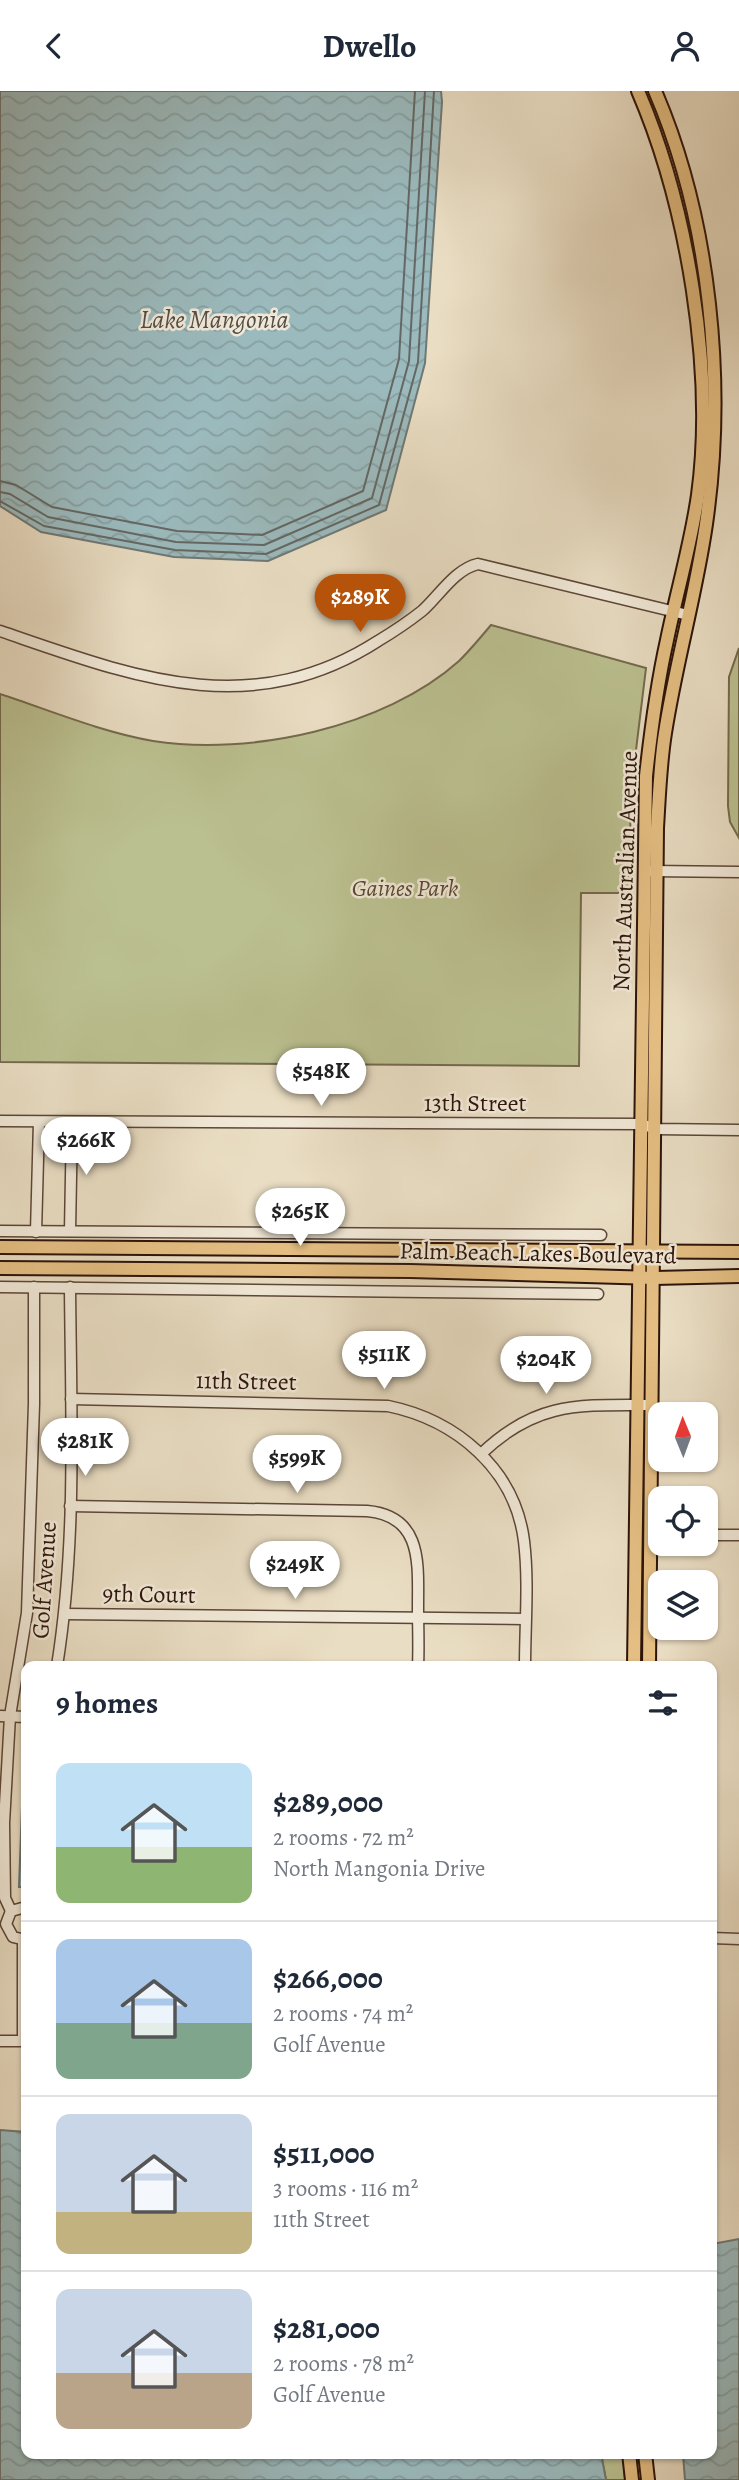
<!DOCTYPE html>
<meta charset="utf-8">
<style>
:root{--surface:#fff;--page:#f2f2f3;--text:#1f2937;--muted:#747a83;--line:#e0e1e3;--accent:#b45309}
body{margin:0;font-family:Alegreya,serif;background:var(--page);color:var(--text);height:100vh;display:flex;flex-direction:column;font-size:26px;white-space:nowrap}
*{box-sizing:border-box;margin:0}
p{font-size:23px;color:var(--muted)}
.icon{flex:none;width:38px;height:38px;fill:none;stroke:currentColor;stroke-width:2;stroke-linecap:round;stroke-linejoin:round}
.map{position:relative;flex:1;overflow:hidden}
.sheet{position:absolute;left:21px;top:1570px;width:696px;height:798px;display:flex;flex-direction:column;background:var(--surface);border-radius:14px;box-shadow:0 2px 5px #0004}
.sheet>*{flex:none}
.needle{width:46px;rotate:359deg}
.fabs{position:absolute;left:648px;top:1311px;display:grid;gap:14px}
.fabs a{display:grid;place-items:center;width:70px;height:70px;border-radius:14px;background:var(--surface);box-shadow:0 2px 5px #0004;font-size:35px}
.price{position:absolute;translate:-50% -60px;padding:0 16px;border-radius:24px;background:#fff;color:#222;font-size:23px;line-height:46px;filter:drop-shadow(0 2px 4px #0008)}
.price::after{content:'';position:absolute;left:50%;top:42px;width:21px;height:16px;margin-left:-10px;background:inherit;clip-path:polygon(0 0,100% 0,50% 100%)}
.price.selected{background:var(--accent);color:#fff}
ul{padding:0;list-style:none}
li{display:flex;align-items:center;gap:21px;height:175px;padding:0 35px}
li+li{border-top:2px solid var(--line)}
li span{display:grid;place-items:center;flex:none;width:196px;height:140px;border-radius:14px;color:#555}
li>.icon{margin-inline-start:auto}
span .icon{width:84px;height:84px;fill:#fffc;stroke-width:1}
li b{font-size:30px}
h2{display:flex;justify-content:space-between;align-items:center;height:84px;padding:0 35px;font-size:30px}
header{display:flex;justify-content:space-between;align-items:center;height:91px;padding:0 35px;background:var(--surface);font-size:32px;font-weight:700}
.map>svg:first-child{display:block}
</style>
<header><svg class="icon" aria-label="back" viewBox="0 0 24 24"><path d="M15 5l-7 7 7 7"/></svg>Dwello<svg class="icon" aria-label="person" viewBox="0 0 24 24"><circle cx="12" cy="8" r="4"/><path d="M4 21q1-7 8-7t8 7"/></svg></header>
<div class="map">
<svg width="739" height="2389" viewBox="0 0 739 2389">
<defs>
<pattern id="water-waves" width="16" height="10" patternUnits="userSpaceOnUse" patternTransform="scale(1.75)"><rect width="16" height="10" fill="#9bbabd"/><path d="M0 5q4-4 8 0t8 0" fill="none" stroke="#869fa1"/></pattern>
</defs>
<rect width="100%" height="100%" fill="#e9ddc3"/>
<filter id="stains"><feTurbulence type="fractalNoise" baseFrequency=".00286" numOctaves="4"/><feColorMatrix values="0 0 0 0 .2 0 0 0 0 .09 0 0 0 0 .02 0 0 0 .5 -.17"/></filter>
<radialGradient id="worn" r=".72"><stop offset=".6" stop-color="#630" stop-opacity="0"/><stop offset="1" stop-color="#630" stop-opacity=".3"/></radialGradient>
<g fill="#bbc090" stroke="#746a4d" stroke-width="2">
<path d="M491,534L646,577L631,700L629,802H581L579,975L0,971V603C49,619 101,641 153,650C250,665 384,637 459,570C470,559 481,546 491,534Z"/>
<path d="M739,557V747L730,731L728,715L729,586Z"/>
<path d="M601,2363H623L625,2389H606Z"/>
</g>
<g fill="url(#water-waves)" stroke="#6f7875" stroke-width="2">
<path d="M0,0H441L442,11L425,272L386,419L268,470L174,466L41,441L0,415Z"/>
<path d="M25,1635L26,1796H19Z"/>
<path d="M0,2039L26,2041V2362H601L606,2389H0Z"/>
<path d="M739,2148V2389H685L683,2363L712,2362V2153Z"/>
</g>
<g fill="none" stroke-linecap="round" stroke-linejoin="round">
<g stroke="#646764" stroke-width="2">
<path d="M0,390L16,394L52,416L177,440L262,444L363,400L399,268L415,0"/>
<path d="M0,401L10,403L48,426L176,451L264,454L372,407L409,270L425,0"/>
<path d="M0,410L44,435L175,459L266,463L379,414L418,271L434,0"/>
</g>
<g stroke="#5c4638" stroke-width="13">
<g id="minor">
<path d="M0,540C129,584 249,633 378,550C393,541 408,531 422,520C439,505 455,478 478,473L688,524"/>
<path d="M651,780L739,781"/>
<path d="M0,1030L641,1033L656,1038L739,1039"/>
<path d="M0,1140L601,1144"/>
<path d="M70,1140L72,1031"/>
<path d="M36,1141L39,1031"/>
<path d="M0,1196L598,1203"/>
<path d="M71,1308L388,1315C456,1329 515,1378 524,1450C529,1491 525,1534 525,1575"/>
<path d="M481,1363C536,1310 579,1314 651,1314"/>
<path d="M70,1415L367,1420C423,1425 418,1473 418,1516C418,1535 419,1555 418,1575"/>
<path d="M705,1444H739"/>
<path d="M65,1523L525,1528"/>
<path d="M57,1575C77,1450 71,1322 70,1196"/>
<path d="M0,1625L26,1626"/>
<path d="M11,1820L5,1807L4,1732L10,1625L27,1522L34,1313V1196"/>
<path d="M712,1847L739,1848"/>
<path d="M23,1849V1949"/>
<path d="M26,1849L13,1846L6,1833L11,1820L26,1816"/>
<path d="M0,1950H26"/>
</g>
</g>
<g stroke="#2d140a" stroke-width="16">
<g id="major">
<path d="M0,1156L739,1161"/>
<path d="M0,1177L410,1180L655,1187L739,1185"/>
<path d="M634,1575L646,685C651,639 657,594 667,549C677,500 691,453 698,404C715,280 687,114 638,0"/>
<path d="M649,1575L657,737C659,705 660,673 665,642C676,571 696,503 706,433C726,294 711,130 655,0"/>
<path d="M629,2362L632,2389"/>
<path d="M645,2362L648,2389"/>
</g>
</g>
<use href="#minor" stroke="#f1e9d8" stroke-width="10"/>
<use href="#major" stroke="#e4be82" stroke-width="12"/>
</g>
<g text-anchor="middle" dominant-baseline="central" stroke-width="5" stroke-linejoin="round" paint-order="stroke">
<g font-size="24" fill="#2d140a" stroke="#f1e9d8">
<text transform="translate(625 780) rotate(-88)">North Australian Avenue</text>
<text x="475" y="1012">13th Street</text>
<text transform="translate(538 1162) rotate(1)">Palm Beach Lakes Boulevard</text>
<text transform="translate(246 1290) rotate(1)">11th Street</text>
<text transform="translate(44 1489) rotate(-86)">Golf Avenue</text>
<text transform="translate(149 1503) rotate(1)">9th Court</text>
</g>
<g font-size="24" font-style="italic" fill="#584832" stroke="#f1e9d8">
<text x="405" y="797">Gaines Park</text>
</g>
<g font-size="26" font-style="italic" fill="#544e49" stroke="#f1e9d8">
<text x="214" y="228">Lake Mangonia</text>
</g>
</g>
<rect width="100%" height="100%" filter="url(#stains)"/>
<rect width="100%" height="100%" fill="url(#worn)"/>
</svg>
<div class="fabs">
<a><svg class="needle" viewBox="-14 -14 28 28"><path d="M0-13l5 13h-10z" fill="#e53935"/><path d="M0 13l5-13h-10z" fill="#747a83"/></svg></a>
<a><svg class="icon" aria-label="locate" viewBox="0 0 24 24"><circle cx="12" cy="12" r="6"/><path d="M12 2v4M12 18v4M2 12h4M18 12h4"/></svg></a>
<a><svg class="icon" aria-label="layers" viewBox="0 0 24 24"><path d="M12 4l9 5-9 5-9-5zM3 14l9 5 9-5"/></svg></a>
</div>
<b class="price selected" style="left:360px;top:543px">$289K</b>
<b class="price" style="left:321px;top:1017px">$548K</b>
<b class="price" style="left:86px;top:1086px">$266K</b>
<b class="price" style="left:300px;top:1157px">$265K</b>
<b class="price" style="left:384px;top:1300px">$511K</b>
<b class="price" style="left:546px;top:1305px">$204K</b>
<b class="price" style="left:85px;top:1387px">$281K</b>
<b class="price" style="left:297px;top:1404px">$599K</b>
<b class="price" style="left:295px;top:1510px">$249K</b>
<section class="sheet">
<h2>9 homes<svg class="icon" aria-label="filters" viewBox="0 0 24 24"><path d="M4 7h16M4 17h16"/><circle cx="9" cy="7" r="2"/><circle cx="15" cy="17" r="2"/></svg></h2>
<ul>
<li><span style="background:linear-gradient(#bfe0f5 60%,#8fb573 0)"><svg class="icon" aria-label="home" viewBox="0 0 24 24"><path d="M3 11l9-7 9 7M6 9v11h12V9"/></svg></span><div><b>$289,000</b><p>2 rooms · 72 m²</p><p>North Mangonia Drive</p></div></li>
<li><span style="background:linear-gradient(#a9c7e8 60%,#7fa58c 0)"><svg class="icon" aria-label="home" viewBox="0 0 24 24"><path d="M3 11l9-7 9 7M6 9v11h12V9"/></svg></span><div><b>$266,000</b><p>2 rooms · 74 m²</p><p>Golf Avenue</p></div></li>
<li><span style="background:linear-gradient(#c9d6e8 70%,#c2b280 0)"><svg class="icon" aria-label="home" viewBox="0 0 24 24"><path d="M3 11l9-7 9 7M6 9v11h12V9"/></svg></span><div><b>$511,000</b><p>3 rooms · 116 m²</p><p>11th Street</p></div></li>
<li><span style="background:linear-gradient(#c9d6e8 60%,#b9a48a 0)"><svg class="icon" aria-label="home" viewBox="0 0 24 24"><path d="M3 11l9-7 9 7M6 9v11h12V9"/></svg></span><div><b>$281,000</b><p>2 rooms · 78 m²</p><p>Golf Avenue</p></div></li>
</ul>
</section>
</div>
